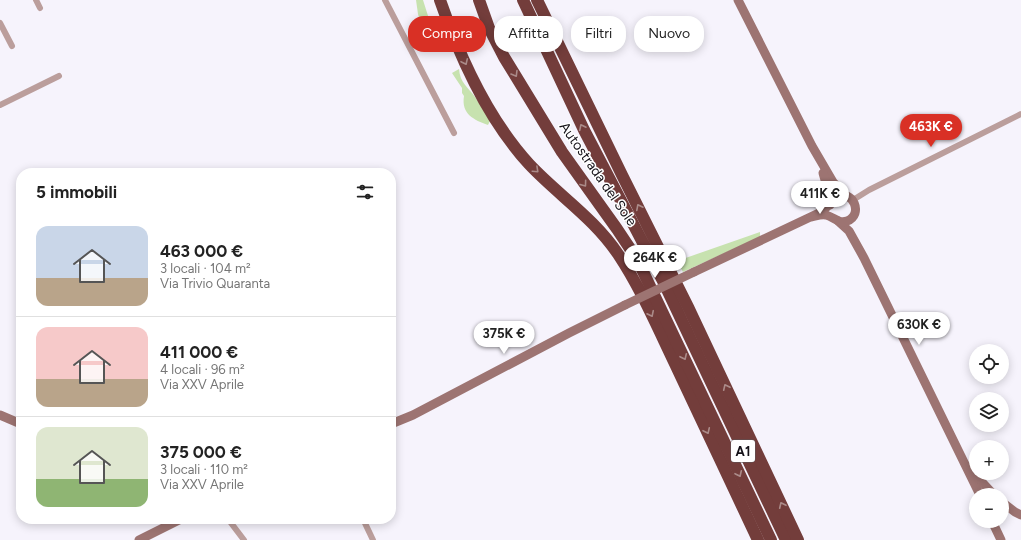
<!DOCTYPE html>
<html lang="it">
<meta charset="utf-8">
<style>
:root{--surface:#fff;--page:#f2f2f2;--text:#222;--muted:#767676;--line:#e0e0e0;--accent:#d93025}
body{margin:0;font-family:Figtree,sans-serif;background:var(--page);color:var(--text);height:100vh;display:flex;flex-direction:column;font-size:15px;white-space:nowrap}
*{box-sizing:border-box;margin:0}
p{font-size:13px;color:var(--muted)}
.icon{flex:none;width:22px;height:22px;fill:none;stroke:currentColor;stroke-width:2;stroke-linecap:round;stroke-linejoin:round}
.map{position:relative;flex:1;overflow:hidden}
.side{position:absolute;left:16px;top:168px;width:380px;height:356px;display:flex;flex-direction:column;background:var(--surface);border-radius:16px;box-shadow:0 2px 10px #0003}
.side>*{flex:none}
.guide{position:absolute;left:408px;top:16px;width:380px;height:36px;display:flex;gap:8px}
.controls{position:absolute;left:969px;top:344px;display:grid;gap:8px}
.controls a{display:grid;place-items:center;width:40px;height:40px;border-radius:50%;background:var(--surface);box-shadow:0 2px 10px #0003;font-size:20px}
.price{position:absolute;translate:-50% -34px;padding:0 9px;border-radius:14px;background:#fff;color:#222;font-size:13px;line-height:26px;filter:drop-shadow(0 1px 2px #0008)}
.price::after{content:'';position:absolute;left:50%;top:24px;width:12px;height:9px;margin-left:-6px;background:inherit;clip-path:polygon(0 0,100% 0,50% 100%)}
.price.active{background:var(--accent);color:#fff}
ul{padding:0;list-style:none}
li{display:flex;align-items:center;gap:12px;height:100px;padding:0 20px}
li+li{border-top:1px solid var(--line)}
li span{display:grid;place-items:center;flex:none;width:112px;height:80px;border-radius:12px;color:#555}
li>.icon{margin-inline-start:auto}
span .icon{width:48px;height:48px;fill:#fffc;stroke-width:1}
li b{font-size:17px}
h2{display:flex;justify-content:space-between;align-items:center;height:48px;padding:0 20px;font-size:17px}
.chip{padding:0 14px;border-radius:16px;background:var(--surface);box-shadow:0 2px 10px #0003;font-size:14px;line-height:36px}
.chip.active{background:var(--accent);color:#fff}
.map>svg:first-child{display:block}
</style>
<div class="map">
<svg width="1021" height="540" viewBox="0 0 1021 540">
<rect width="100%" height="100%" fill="#f6f3fc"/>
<g fill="#c7e2af">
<path d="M416,0H423L429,19H436L440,28L424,37L418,14Z"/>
<path d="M459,69C460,83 468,87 475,97C480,104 485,113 490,121L488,125C474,120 461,114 464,96L462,93V88L452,73Z"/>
<path d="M760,232V237L683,272L677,261Z"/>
</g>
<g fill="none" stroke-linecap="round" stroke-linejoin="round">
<g stroke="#bb9e9c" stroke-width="6">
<path d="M36,0L40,8"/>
<path d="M385,0L454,133"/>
<path d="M0,23L12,46"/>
<path d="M0,105L59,76"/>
<path d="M853,200L869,190L1021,114"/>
<path d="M228,519L244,540"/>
<path d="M363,519L373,540"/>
</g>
<g stroke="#9d7472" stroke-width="9">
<path d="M738,0L812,146L833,182L845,195"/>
<path d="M823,173L829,194L830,205"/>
<path d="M838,221L849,231L864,258L980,495"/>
<path d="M694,272L821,212C828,208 830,200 836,197C853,188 864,215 847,221C838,224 834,217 826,215C821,214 816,216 811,217"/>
<path d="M0,415L21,424"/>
<path d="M391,424L413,415L569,333L625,305"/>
<path d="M971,467L981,481L994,495"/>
<path d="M1002,502L1015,512L1021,515"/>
<path d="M992,521L1001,540"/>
<path d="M139,540L181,519"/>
</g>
<g stroke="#733d3b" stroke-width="12">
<path d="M440,0C460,58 487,118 529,164C558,195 594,218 618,254C642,290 659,331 678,370C705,427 731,483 758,540"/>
<path d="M479,0L489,28L504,57L562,152L617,229L637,259L771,540"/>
<path d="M523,0L584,130L663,281L786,540"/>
<path d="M537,0L622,175L689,309L798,540"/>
</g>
<path stroke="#9d7472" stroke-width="9" d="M625,305L694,272"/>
</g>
<defs><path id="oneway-chevron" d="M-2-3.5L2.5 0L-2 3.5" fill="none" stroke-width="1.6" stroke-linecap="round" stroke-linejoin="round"/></defs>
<g stroke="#ab8b89">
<use href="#oneway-chevron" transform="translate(465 62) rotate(65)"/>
<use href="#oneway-chevron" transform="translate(515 74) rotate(59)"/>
<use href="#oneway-chevron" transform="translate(582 127) rotate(-116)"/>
<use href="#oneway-chevron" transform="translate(536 170) rotate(43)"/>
<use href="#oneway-chevron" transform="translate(584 184) rotate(54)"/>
<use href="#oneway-chevron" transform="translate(639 207) rotate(-117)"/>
<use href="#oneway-chevron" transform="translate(651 314) rotate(64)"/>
<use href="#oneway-chevron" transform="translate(684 357) rotate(65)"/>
<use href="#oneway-chevron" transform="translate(726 387) rotate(-115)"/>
<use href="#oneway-chevron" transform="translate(707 431) rotate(65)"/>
<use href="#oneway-chevron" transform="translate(739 474) rotate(65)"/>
<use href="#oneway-chevron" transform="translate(782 505) rotate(-115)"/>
</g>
<g text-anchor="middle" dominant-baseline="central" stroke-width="3" stroke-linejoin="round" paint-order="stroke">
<rect fill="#fff" stroke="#5a585d" stroke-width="1" x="731" y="440" width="24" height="22" rx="3"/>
<g font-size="13" font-weight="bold" fill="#141118">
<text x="743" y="451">A1</text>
</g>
<g font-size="14" fill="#141118" stroke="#fff">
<text transform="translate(598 174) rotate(55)">Autostrada del Sole</text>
</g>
</g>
</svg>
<div class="controls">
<a><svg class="icon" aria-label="locate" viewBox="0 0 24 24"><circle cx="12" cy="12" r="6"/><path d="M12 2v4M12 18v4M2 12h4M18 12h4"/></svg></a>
<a><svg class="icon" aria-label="layers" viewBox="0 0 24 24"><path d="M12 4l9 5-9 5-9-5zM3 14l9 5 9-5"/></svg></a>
<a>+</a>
<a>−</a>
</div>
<b class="price active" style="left:931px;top:148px">463K €</b>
<b class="price" style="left:820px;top:215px">411K €</b>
<b class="price" style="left:655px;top:279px">264K €</b>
<b class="price" style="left:919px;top:346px">630K €</b>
<b class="price" style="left:504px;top:355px">375K €</b>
<div class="guide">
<a class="chip active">Compra</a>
<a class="chip">Affitta</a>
<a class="chip">Filtri</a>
<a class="chip">Nuovo</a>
</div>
<section class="side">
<h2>5 immobili<svg class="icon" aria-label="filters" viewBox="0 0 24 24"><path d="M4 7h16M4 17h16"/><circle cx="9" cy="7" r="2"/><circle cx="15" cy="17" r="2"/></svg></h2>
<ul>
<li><span style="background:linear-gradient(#c9d6e8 65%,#b9a48a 0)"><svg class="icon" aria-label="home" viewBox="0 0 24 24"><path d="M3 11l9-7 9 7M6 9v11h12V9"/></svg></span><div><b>463 000 €</b><p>3 locali · 104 m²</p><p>Via Trivio Quaranta</p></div></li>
<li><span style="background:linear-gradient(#f6c9c9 65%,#b9a48a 0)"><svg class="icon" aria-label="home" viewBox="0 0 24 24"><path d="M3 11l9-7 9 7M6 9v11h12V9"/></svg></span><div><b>411 000 €</b><p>4 locali · 96 m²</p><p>Via XXV Aprile</p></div></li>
<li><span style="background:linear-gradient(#dfe7d0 65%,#8fb573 0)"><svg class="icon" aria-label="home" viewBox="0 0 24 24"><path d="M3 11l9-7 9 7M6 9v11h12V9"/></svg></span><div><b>375 000 €</b><p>3 locali · 110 m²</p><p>Via XXV Aprile</p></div></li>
</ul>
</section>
</div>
